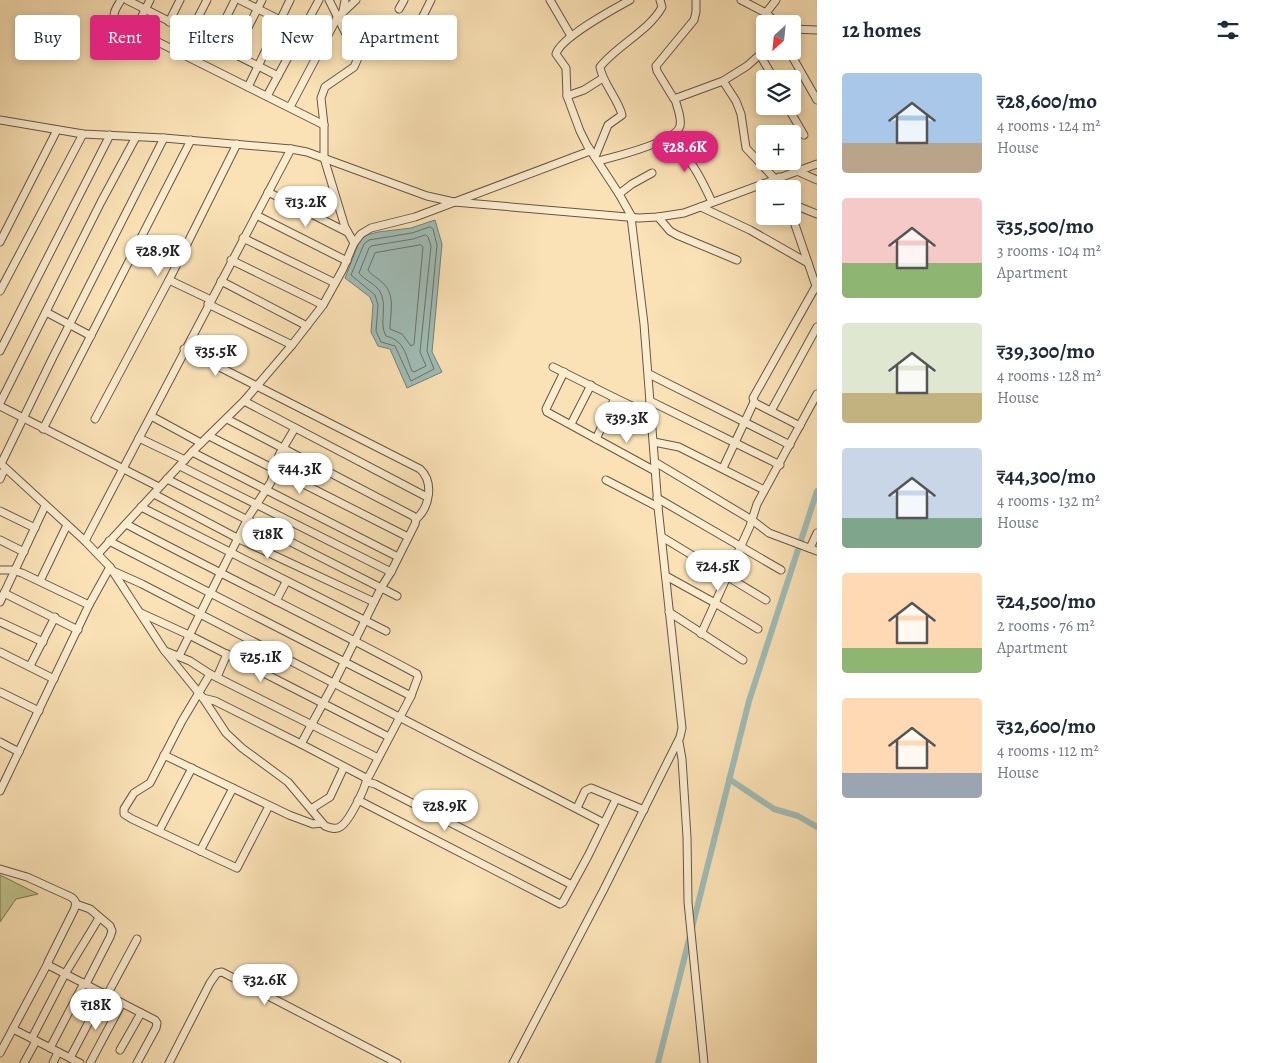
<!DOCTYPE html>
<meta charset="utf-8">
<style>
:root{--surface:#fff;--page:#f6f6f7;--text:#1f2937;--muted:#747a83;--accent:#db2777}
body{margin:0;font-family:Alegreya,serif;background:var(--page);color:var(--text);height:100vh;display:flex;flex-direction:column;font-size:19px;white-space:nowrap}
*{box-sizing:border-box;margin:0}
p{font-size:16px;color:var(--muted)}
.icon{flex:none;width:28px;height:28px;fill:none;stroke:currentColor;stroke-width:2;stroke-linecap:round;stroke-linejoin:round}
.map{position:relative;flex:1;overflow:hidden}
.panel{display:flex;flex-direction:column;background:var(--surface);width:450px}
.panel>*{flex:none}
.top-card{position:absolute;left:15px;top:15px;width:475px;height:45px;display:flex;gap:10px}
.needle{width:32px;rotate:207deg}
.tools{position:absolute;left:756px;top:15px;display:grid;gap:10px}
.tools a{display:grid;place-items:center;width:45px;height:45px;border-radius:5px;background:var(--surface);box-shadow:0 2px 8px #0003;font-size:25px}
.price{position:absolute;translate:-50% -42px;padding:0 11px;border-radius:18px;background:#fff;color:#222;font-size:16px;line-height:32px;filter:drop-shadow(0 1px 2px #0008)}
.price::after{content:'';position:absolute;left:50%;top:30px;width:15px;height:11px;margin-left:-8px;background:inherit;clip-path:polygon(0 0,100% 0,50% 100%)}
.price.active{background:var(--accent);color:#fff}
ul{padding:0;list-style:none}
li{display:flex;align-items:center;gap:15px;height:125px;padding:0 25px}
li span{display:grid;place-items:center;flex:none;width:140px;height:100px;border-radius:5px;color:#555}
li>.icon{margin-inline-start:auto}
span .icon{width:60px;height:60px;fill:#fffc;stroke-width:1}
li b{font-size:21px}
h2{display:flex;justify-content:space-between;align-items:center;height:60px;padding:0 25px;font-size:21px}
.tag{padding:0 18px;border-radius:5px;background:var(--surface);box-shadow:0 2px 8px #0003;font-size:18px;line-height:45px}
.tag.active{background:var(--accent);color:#fff}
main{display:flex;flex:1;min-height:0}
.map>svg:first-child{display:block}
</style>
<main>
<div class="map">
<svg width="817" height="1063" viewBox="0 0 817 1063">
<rect width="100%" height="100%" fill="#fae2b6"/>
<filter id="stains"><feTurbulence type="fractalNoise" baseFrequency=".004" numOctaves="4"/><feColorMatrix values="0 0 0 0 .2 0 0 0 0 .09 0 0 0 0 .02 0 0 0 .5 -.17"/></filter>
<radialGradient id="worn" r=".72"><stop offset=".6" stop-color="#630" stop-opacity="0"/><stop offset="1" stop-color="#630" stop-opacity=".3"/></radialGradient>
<path fill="#bfc38d" stroke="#7a7553" d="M0,875L38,894L16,899L0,922Z"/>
<path fill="#a0bcb6" stroke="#758077" d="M435,220L442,244L432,352L442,372L407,388L390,349L378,346L371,332L373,305L370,297L345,278L360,240L367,235L378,232L411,228Z"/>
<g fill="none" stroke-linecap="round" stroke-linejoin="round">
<g stroke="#6a7268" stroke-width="1">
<path d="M430,227L433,229L437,245L427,351L434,369L411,381L395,346L381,342L376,331L378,305L375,295L351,275L364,244L369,240L412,233Z"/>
<path d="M426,235L428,237L431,246L420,352L426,366L414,372L412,371C405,354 405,341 386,336C378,322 389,305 379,290C374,283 364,280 359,273L369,248L371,246L413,239Z"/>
<path d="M421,245L423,247L414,344L411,346L402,334L390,329C390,314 396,295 383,283C378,278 371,275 368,270L375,253Z"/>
</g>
<g stroke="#a0bcb6" stroke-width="6">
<path d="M729,779L774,809L798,816L817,827"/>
<path d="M658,1063L749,701L817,491"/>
</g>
<g stroke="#665640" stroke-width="9">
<g id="minor">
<path d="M121,0C117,7 111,14 116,21L324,125"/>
<path d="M127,0L278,76"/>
<path d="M240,0L280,20"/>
<path d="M329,0L358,58L354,67L325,87L321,98L324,125V158L345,227L354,243"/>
<path d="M550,0L571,36"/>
<path d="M630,0C614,9 561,37 556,54L566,68L567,96L580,131L587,145L619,194L632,217"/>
<path d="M696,0V12L694,20L656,66L657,71L674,99L723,81L747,66L765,50"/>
<path d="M741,0L766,13L778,24"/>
<path d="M399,9L404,0"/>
<path d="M343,11L345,0"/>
<path d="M766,13L776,0"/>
<path d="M423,16L431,0"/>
<path d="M169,22L180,0"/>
<path d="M792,29L817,30"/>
<path d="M135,30L150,0"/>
<path d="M190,33L207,0"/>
<path d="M213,44L235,0"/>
<path d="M789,51L817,100"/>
<path d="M234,55L262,0"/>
<path d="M760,55L774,79"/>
<path d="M723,81L736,101L741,114L746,148L775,179"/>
<path d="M248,87L290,0"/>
<path d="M267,96L319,0"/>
<path d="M567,96L584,90L603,78"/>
<path d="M787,106L804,135"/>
<path d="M290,107L337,18L356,0"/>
<path d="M0,120L83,134L164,138L291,149L307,152L427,196L454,202L639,218L658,217L684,213L817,164"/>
<path d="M667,138C691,158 699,174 712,202"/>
<path d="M595,157L608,125L622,115C618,99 602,82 600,67C615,47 650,30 662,7L660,0"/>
<path d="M598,161C614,157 675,142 680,126C682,118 677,107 675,99"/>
<path d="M797,171L817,180"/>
<path d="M779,177L783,189"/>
<path d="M268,192L347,232"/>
<path d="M619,194L632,184L652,173"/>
<path d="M792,204L817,214"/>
<path d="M701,207L750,230L808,263"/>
<path d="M256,215L347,261"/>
<path d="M792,216L817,289"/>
<path d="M658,217L670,231L677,235L737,260"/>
<path d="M243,238L335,283"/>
<path d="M0,242L57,130"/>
<path d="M231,260L323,305"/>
<path d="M169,280L211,300"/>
<path d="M221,281L307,326"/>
<path d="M0,291L83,134"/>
<path d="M208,304L292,345"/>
<path d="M46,312L91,336"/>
<path d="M184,349L420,469C434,482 430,507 416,519"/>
<path d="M0,351L110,135"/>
<path d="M553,367L615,398L651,415"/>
<path d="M564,372L546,409L547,412L655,471"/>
<path d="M649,374L790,445"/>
<path d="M244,401L427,497"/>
<path d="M650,401L780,465"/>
<path d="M0,403L101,202L136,137"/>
<path d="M0,406L159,487"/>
<path d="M771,411L817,327"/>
<path d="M151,416L201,443"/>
<path d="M95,419L169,280L237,144"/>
<path d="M227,419L413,516L416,519L415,524L391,572L381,588L334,683L301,744"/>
<path d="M571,424L591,385"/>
<path d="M800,426L755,403L753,398L816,286"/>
<path d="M43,429L191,140"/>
<path d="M209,436L408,537"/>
<path d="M139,438L185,460"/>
<path d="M596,439L615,398"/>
<path d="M654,442L679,447L764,490"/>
<path d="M192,452L398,557"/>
<path d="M655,462L752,520L769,533L817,551"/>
<path d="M0,463L85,541L110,567L164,650L203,698L226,733L242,748L288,782L325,826C330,828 335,830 340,827C349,822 365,789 367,778"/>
<path d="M1,464L52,359L164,138"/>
<path d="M180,466L391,572"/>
<path d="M723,468L754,402"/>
<path d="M0,479L5,468"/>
<path d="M167,479L397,596"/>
<path d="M606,480L658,507"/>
<path d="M154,494L239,539L374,602"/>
<path d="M657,498L781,570"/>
<path d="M141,507L386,631"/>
<path d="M0,511L35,528"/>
<path d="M126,524C222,575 321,622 417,674L418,677L411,696L369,776L366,778L301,744L215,701L203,698"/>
<path d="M662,537L766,600"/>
<path d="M0,540L24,552"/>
<path d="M85,541L291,149"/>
<path d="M109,541L411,696"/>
<path d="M810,548L817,533"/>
<path d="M98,554L192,452L244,401L292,345L323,305L343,269L354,243L361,234L371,228L415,217L590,151"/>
<path d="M0,570H12L22,573L89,605"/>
<path d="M113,571L142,584L604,823"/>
<path d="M666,576L715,603L758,629"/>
<path d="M40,581L67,525"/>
<path d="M4,593L78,630"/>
<path d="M276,601L286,582"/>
<path d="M0,602L45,506"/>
<path d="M669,612L743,660"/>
<path d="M141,613L189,635L389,737"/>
<path d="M0,622L43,642"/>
<path d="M701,634L750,526L757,504L817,394"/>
<path d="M165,651L190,661L210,674L378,758"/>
<path d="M0,652L54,679"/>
<path d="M179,656L249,516L271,482L279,455L295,428"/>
<path d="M30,666L55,617"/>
<path d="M210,674L182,721L150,783L134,793L124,809V814L132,819L237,868L269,806"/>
<path d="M217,677L227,654"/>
<path d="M0,692L39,711"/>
<path d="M0,742L19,752"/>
<path d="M679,742L682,759L687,837L688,902L704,1063"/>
<path d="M164,755L289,815L313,824L322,823"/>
<path d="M367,782L375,784L572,885"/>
<path d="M0,791L89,605L110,567"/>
<path d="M358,800L560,904L563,902L588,856L616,799"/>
<path d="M577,808L585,791L591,788L644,810"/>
<path d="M311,809L330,797L344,767"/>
<path d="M159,831L192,768"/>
<path d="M200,851L233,788"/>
<path d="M0,869L27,877L71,897C77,901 76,904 74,910L48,962V965L155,1020L157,1023L156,1028L137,1063"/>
<path d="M76,904L90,909L110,926L112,931L110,937L86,984"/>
<path d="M107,995L137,939"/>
<path d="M13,1029L80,1063"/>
<path d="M32,1038L65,974L99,918"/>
<path d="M50,1048L84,983"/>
<path d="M120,1050L141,1013"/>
<path d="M0,1053L48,963"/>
<path d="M70,1058L104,993"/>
<path d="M24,1063L36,1041"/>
<path d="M53,1063L58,1052"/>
<path d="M90,1063L122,1003"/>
<path d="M169,1063L210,983L217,973L222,972L397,1063"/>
<path d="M513,1063L604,889L680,737L682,728L658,507L644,324L631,217"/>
</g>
</g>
<use href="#minor" stroke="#fcecd0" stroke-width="7"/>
</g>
<rect width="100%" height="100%" filter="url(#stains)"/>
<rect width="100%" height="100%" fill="url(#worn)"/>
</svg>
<div class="tools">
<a><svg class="needle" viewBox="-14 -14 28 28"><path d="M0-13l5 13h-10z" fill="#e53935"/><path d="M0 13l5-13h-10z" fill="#747a83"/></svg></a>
<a><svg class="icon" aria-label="layers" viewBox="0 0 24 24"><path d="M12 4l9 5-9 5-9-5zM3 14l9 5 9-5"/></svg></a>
<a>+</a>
<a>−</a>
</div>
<b class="price active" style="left:685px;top:173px">₹28.6K</b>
<b class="price" style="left:306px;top:228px">₹13.2K</b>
<b class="price" style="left:158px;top:277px">₹28.9K</b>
<b class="price" style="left:216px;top:377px">₹35.5K</b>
<b class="price" style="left:627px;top:444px">₹39.3K</b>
<b class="price" style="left:300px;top:495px">₹44.3K</b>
<b class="price" style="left:268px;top:560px">₹18K</b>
<b class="price" style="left:718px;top:592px">₹24.5K</b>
<b class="price" style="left:261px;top:683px">₹25.1K</b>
<b class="price" style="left:445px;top:832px">₹28.9K</b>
<b class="price" style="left:265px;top:1006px">₹32.6K</b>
<b class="price" style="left:96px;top:1031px">₹18K</b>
<div class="top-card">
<a class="tag">Buy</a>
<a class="tag active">Rent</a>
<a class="tag">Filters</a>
<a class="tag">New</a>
<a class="tag">Apartment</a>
</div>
</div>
<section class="panel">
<h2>12 homes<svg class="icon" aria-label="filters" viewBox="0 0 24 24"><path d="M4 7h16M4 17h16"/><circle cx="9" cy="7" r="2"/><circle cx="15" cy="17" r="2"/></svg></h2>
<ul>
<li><span style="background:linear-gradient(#a9c7e8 70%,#b9a48a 0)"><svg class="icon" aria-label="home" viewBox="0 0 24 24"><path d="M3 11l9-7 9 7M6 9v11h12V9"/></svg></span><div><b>₹28,600/mo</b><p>4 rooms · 124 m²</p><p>House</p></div></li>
<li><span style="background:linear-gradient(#f6c9c9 65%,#8fb573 0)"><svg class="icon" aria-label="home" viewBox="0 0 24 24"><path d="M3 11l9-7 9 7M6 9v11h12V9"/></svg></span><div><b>₹35,500/mo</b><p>3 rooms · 104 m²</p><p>Apartment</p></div></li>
<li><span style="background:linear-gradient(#dfe7d0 70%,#c2b280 0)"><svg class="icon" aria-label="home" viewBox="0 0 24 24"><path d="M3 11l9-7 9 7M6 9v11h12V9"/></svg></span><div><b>₹39,300/mo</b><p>4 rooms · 128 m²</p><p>House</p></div></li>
<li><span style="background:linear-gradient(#c9d6e8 70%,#7fa58c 0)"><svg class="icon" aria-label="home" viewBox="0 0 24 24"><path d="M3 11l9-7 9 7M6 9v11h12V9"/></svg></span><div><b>₹44,300/mo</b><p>4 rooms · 132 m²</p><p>House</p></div></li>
<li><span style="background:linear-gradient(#ffd9b3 75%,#8fb573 0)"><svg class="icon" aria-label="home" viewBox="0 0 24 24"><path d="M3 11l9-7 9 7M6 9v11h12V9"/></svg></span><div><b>₹24,500/mo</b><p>2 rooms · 76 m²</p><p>Apartment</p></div></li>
<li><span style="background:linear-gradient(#ffd9b3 75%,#9aa5b1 0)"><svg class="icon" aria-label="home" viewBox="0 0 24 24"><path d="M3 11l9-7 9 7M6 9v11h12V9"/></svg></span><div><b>₹32,600/mo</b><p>4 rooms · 112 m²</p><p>House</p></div></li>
</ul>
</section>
</main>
